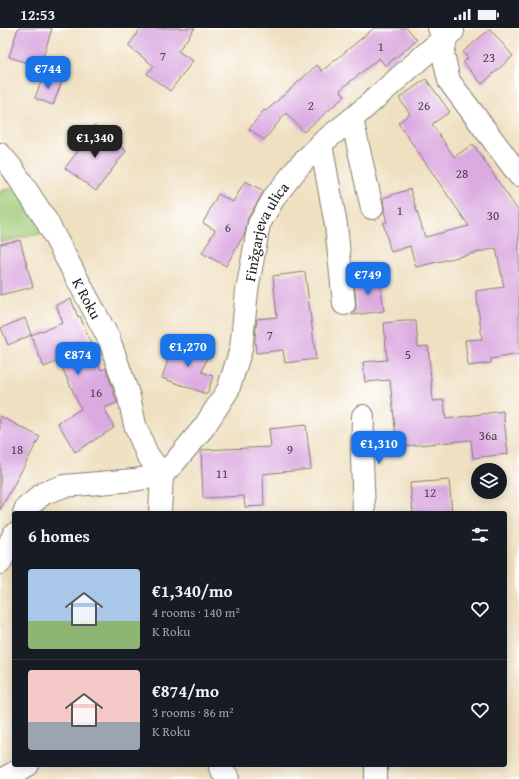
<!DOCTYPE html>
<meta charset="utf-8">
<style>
:root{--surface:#171b24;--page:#20242c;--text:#f1f3f6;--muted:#9ea1a6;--line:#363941;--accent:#1a73e8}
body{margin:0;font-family:"Gentium Book Plus",serif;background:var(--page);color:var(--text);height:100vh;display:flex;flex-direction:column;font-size:15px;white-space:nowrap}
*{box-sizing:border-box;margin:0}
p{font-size:13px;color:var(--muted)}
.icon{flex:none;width:22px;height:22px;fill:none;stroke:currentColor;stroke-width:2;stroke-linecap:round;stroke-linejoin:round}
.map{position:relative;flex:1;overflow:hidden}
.drawer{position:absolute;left:12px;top:483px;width:495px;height:256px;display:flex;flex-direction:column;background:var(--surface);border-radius:4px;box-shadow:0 2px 10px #0003}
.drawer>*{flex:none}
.tools{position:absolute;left:471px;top:435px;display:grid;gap:8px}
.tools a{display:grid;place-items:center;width:36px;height:36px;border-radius:50%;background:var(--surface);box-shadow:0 2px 10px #0003;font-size:20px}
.price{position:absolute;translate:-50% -34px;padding:0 9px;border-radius:8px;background:var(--accent);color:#fff;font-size:13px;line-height:26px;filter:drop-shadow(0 1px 2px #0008)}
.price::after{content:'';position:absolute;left:50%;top:24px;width:12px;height:9px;margin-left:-6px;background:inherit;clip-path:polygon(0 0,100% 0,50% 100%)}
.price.active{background:#222;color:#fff}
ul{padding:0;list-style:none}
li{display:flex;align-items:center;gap:12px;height:100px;padding:0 16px}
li+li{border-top:1px solid var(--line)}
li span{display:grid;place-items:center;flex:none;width:112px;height:80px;border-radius:4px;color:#555}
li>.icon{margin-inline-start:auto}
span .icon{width:48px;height:48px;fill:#fffc;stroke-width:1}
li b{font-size:17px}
h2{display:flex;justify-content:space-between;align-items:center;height:48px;padding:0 16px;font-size:17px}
.status{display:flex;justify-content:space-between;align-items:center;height:28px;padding:0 20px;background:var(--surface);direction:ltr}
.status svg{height:11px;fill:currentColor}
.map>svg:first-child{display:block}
</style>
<div class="status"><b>12:53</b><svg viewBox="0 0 49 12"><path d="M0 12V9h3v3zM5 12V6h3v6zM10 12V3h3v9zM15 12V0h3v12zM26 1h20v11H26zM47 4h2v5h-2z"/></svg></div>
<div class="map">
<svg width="519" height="751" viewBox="0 0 519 751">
<rect width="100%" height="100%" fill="#fff"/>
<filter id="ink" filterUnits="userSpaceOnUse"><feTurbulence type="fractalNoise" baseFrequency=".025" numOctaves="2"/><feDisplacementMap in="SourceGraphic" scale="8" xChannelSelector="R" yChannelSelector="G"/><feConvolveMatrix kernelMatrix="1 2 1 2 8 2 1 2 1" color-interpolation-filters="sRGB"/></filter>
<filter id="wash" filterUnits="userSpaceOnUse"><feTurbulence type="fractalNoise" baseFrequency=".012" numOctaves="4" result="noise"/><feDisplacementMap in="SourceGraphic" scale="16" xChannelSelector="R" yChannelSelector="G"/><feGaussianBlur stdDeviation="0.9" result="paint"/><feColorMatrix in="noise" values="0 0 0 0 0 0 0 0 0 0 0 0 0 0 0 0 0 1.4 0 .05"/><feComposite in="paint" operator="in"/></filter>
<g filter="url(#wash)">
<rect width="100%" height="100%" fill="#efe0c1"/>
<path fill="#9fc975" stroke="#5e7248" d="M20,159L45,205L0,214V163Z"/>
<g id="blocks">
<g fill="#dbaae0">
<path d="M18,0H52L40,39L9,29Z"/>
<path d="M141,0H195L178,23L193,33L170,63L147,46L154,38L128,18Z"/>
<path d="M374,0H407L417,12L385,38L379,30L340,62L345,68L304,104L286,85L264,112L249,101L264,82L266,83L317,37L322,43Z"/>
<path d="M490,1L513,28L482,56L463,34L468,30L463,24Z"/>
<path d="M44,46L62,53L53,77L35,70Z"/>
<path d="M426,51L450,84L432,96L454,129L473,116L519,184V326L491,331V335L468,338L465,312L482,311L476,263L504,259L496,220L416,239L410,218L391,224L383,195L387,194L384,183V177L383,170L410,161L425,209L469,198L398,95L410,86L399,70Z"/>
<path d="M94,98L126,123L96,163L65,140L78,123L76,122Z"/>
<path d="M245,153L264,163L248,190L245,205L226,238L202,225L215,202L203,195L218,166L233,174Z"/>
<path d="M20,212L33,259L0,267V216Z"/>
<path d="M305,244L316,331L285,335L283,322L256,325L255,310L257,291L277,289L273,248Z"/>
<path d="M379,249L384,283L352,287V286L356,281V275L354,252Z"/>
<path d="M71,271L78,289L80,288L101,342L106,340L117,375L104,380L114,400L75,424L58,395L81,381L59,333L44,339L31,307L63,295L56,277Z"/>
<path d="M25,290L31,307L8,317L1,300Z"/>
<path d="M404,293H416L418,319L428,318L433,373L444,372L446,391L503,383L508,426L473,430L471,412L397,419L390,352L365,354L363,334L387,332L384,295Z"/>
<path d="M174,313L209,324L202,344L213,348L207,366L162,350Z"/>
<path d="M0,388L40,409L0,482Z"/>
<path d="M306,397L311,441L263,446L264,478L245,479L244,468L203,470L201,422L271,419L269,401Z"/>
<path d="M449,452L452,485H413L410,455Z"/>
</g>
</g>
</g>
<g filter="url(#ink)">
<use href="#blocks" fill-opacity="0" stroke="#867e6e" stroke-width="1"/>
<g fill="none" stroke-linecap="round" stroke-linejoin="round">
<g stroke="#867e6e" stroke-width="24">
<g id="minor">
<path d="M453,3L447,7L443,25L449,53L519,147"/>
<path d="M352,91L372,180"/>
<path d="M321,116L336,197L344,276"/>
<path id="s1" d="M0,126L12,140L46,192L109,311L129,369L135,397L147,426L162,447L160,485"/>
<path d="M363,388L362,431L364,485"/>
<path id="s2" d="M24,485L26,480L44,465L64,458L134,452L162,447L174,435L204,399L228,362L241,321L247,263L259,196L275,168L300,137L324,113L352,91L447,7L439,0"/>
<path d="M0,535L14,506"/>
<path d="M220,737V740L229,751"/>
<path d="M3,751L28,737"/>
<path d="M376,751V737"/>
</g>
</g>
<use href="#minor" stroke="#fff" stroke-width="22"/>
</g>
</g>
<g text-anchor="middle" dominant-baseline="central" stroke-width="3" stroke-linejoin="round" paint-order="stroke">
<g font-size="13" fill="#4c404d">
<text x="381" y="18">1</text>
<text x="163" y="28">7</text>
<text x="489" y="29">23</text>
<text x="311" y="77">2</text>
<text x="424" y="77">26</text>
<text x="462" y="145">28</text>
<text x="400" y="182">1</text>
<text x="493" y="187">30</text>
<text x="228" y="199">6</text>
<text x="270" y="307">7</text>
<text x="408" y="326">5</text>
<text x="96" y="364">16</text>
<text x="488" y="407">36a</text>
<text x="17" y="421">18</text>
<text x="290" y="421">9</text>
<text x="222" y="445">11</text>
<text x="430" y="464">12</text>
</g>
<g font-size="15" fill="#1c1c1c" stroke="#fff">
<text stroke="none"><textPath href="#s2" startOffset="421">Finžgarjeva ulica</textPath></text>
<text stroke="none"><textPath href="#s1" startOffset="169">K Roku</textPath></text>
</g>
</g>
</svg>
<div class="tools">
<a><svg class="icon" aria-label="layers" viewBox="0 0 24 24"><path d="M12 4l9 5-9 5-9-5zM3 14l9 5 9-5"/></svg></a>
</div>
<b class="price" style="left:48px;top:62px">€744</b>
<b class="price active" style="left:95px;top:131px">€1,340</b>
<b class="price" style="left:368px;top:268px">€749</b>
<b class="price" style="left:188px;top:340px">€1,270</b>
<b class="price" style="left:78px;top:348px">€874</b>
<b class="price" style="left:379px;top:437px">€1,310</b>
<section class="drawer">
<h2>6 homes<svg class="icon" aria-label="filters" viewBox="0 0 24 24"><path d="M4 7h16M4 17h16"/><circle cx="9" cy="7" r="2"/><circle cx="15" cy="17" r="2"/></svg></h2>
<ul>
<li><span style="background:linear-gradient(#a9c7e8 65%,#8fb573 0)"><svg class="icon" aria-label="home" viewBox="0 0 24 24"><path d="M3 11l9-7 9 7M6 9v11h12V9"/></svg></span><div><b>€1,340/mo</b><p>4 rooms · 140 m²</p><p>K Roku</p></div><svg class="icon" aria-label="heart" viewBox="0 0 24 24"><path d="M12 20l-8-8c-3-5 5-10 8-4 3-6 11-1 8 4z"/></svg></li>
<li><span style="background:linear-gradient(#f6c9c9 65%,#9aa5b1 0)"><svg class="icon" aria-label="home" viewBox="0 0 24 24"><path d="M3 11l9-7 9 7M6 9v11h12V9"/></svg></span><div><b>€874/mo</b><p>3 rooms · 86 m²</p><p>K Roku</p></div><svg class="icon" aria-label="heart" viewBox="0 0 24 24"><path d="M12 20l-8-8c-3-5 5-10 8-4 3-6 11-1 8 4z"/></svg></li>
</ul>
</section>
</div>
